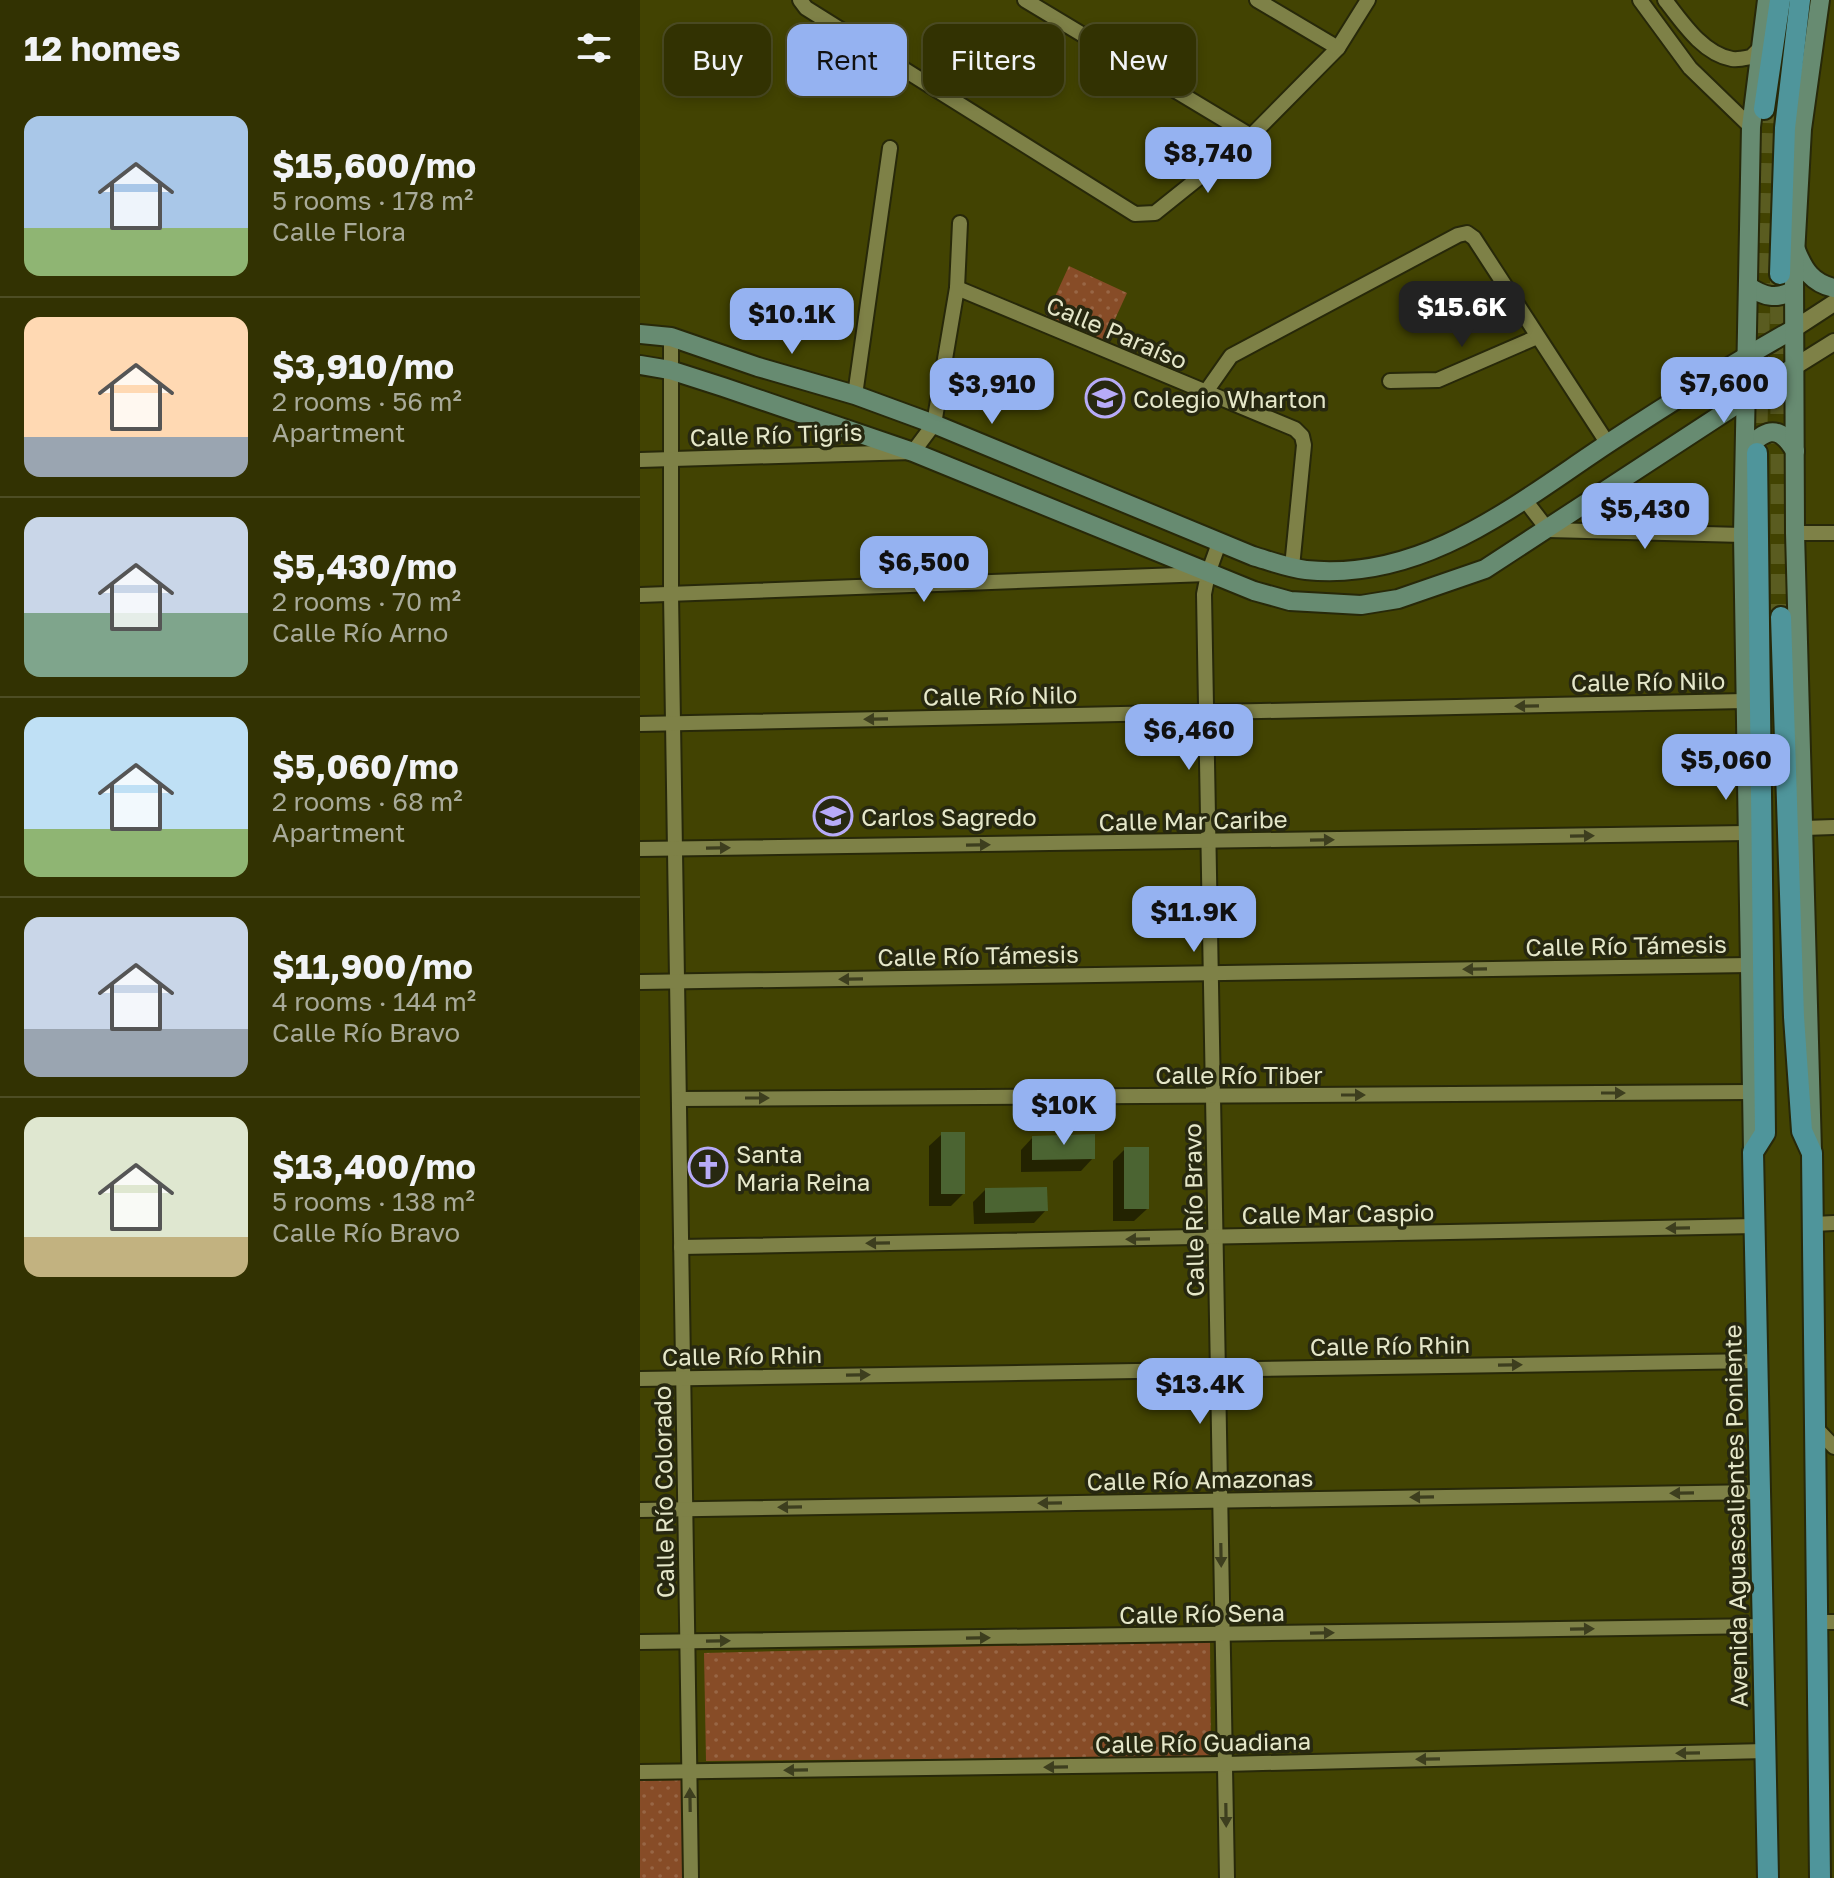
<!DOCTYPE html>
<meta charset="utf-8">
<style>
:root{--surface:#323202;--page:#3a3a0c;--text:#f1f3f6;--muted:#a8aa99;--line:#4d4d24;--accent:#95b2f1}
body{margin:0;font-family:"Golos Text",sans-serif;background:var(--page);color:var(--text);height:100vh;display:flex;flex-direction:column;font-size:30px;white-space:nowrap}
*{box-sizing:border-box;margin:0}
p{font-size:26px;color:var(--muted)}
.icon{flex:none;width:44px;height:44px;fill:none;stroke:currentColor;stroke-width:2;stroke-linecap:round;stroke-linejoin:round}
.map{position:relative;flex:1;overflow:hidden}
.drawer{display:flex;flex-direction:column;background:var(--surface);width:640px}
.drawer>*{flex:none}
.guide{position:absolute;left:24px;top:24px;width:760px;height:72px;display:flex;gap:16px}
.price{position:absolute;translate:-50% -68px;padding:0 18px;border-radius:16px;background:var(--accent);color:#111;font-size:26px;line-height:52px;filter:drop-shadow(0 2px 4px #0008)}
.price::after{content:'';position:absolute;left:50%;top:48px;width:24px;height:18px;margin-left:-12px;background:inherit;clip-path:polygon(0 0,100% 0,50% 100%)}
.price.active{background:#222;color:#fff}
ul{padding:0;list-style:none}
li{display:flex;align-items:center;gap:24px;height:200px;padding:0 24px}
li+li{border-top:2px solid var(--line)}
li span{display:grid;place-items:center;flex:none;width:224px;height:160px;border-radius:16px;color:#555}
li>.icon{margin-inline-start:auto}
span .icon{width:96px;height:96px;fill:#fffc;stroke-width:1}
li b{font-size:34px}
h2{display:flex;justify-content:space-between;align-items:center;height:96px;padding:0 24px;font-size:34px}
.tag{padding:0 28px;border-radius:16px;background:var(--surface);box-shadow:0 4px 12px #0003,0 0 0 2px var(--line);font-size:28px;line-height:72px}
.tag.active{background:var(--accent);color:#111}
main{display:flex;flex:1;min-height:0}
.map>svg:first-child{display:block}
</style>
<main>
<section class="drawer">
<h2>12 homes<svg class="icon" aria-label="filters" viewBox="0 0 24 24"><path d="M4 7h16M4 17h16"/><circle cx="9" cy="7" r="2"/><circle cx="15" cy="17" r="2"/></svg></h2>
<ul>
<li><span style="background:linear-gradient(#a9c7e8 70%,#8fb573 0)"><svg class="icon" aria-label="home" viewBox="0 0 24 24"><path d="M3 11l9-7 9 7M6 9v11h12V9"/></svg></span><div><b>$15,600/mo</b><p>5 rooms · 178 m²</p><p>Calle Flora</p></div></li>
<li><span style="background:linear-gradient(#ffd9b3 75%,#9aa5b1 0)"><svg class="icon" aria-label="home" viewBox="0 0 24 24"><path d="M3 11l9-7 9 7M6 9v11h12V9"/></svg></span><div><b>$3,910/mo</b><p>2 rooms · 56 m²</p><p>Apartment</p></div></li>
<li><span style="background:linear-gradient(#c9d6e8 60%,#7fa58c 0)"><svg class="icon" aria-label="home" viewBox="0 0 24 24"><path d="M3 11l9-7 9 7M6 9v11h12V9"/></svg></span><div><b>$5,430/mo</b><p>2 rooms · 70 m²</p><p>Calle Río Arno</p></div></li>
<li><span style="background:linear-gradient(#bfe0f5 70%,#8fb573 0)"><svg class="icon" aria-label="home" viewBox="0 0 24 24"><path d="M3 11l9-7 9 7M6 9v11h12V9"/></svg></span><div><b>$5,060/mo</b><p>2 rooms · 68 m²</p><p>Apartment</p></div></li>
<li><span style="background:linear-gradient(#c9d6e8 70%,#9aa5b1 0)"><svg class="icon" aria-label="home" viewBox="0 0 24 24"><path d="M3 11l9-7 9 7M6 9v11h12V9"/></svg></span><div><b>$11,900/mo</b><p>4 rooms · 144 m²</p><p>Calle Río Bravo</p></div></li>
<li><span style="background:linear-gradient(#dfe7d0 75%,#c2b280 0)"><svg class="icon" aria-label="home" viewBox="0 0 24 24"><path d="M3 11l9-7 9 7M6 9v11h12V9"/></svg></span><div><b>$13,400/mo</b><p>5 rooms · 138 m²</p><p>Calle Río Bravo</p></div></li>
</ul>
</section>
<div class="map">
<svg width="1194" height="1878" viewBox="0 0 1194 1878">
<defs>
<pattern id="green-dots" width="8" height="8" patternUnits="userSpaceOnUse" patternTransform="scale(2)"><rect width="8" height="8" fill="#874c27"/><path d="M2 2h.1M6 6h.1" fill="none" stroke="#986645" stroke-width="1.8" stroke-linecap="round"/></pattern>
</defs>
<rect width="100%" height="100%" fill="#424302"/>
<g fill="url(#green-dots)">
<path d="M429,266L487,293L464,343L406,316Z"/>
<path d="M570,1641L571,1757L66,1761L64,1653Z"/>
<path d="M42,1780L43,1878H0V1781Z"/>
</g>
<g fill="#0007">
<path d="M302,1134L323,1194L311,1206H289V1146Z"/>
<path d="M393,1137L453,1158L441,1171L381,1172V1150Z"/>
<path d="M485,1149L507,1209L494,1221H473V1161Z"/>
<path d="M345,1190L406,1210L394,1223L334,1224L333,1202Z"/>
</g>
<g fill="#4b6432">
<rect x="301" y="1132" width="24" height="62"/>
<path d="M455,1134V1159L392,1160V1136Z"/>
<rect x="484" y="1147" width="25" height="62"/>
<path d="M407,1187L408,1211L345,1213V1188Z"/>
</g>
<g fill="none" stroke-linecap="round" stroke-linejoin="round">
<g stroke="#5a5c20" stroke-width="20" stroke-dasharray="20 10" stroke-linecap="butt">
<path d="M1140,274L1141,617"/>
<path d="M1117,453L1124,109"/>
</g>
<g stroke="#272809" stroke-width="18">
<g id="minor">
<path d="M160,0L166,8L495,214L515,213L611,136L698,48L728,0"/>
<path d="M385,0L611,136"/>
<path d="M617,0L698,48"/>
<path d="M1000,0L1050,68L1111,127"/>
<path d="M1025,0C1042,22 1063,54 1092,59C1098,60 1106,58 1111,57L1119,49"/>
<path d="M317,288L655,429L662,436L664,445L652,567"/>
<path d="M31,337V594L51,1878"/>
<path d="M750,381L798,380L897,337"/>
<path d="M565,393L591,356L818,235L827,233L834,238L968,444"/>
<path d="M215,395L250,148"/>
<path d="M0,460L273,452L294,424L317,288L320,223"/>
<path d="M885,500L908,530L1103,535"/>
<path d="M1155,533H1194"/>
<path d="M579,543L568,574L564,594L587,1878"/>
<path d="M0,595L567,574"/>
<path d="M0,724L1105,701"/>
<path d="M1164,828L1194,827"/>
<path d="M0,849L1107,833"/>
<path d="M0,982L1109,965"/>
<path d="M39,1099L1111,1092"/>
<path d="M1174,1224L1194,1223"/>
<path d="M41,1247L1116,1226"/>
<path d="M0,1379L1117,1361"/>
<path d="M1175,1427L1194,1447"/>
<path d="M0,1510L1120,1492"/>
<path d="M1177,1622H1194"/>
<path d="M0,1642L1124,1626"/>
<path d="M0,1772L585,1764L1126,1751"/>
</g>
</g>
<g stroke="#272809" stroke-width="20">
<g id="tertiary">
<path d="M1154,329L1194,303"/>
<path d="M1154,367L1194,342"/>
</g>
</g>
<g stroke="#272809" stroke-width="22">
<g id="secondary">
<path d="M1156,250C1164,270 1172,283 1194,288"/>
<path d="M1108,286C1124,297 1137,300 1154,290"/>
<path d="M0,334L31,337L118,367L215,395L294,424L613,556C630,561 648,568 666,570C783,582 875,505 967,444C1028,404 1090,365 1154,329"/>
<path d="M0,365L30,370L83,387L273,452L614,591L650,601L721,605L758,599L845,569L1154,367"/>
<path d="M1105,452C1123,430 1138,422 1155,451"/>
<path d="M1172,1151L1155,533L1154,273L1162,129L1180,0"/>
<path d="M1113,1152L1103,535L1111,127L1127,0"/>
</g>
</g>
<g stroke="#272809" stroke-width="24">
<g id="primary">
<path d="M1124,109L1140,0"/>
<path d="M1140,274L1145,128L1160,0"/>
<path d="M1117,453L1125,1133L1113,1152L1128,1878"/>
<path d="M1141,617L1154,1017L1162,1131L1172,1153L1180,1878"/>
</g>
</g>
<use href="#minor" stroke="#7e8147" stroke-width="14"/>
<use href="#tertiary" stroke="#7e8147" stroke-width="16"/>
<use href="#secondary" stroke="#678b71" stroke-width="18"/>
<use href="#primary" stroke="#4f959b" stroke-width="20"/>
</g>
<defs><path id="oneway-solid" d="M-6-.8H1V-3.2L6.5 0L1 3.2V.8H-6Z" transform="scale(2)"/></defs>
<g fill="#3d3e1e">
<use href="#oneway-solid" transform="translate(887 706) rotate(179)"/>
<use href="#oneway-solid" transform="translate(236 719) rotate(179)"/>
<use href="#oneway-solid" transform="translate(942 836) rotate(-1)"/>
<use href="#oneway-solid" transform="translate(682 840) rotate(-1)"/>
<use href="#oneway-solid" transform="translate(338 845) rotate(-1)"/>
<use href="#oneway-solid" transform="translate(78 848) rotate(-1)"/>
<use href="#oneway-solid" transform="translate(835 969) rotate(179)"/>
<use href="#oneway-solid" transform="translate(211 979) rotate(179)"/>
<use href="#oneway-solid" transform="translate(973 1093)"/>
<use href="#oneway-solid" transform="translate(713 1095)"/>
<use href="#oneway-solid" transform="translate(117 1098)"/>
<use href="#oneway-solid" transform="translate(1038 1228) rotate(179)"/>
<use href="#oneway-solid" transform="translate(498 1239) rotate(179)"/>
<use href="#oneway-solid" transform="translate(238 1243) rotate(179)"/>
<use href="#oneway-solid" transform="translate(870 1365) rotate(-1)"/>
<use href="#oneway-solid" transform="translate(218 1375) rotate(-1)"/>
<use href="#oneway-solid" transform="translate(1042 1493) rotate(179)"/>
<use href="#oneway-solid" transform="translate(782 1497) rotate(179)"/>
<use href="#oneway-solid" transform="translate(410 1503) rotate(179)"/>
<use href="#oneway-solid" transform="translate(150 1507) rotate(179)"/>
<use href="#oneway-solid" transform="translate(581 1555) rotate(89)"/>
<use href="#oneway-solid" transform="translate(942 1629) rotate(-1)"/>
<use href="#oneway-solid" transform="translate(682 1633) rotate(-1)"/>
<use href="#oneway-solid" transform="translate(338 1638) rotate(-1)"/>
<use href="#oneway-solid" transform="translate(78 1641) rotate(-1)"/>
<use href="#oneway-solid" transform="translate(1048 1753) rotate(179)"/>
<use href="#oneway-solid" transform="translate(788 1759) rotate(179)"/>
<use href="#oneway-solid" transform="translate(416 1767) rotate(179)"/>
<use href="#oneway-solid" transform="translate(156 1770) rotate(179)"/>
<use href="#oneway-solid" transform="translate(50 1800) rotate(-91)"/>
<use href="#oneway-solid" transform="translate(586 1815) rotate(89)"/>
</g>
<defs>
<g id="university-ring" transform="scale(2)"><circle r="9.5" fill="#272810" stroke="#b7abf8" stroke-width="1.5"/><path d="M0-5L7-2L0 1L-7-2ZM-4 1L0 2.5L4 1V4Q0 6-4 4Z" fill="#b7abf8"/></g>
<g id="school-ring" transform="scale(2)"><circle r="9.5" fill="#272810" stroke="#b7abf8" stroke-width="1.5"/><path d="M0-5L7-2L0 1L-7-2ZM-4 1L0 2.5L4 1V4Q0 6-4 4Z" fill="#b7abf8"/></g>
<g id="church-ring" transform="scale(2)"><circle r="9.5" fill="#272810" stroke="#b7abf8" stroke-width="1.5"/><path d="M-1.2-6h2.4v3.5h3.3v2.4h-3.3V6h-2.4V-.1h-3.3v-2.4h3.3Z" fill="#b7abf8"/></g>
</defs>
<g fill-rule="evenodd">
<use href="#university-ring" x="465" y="398"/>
<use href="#school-ring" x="193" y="816"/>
<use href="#church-ring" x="68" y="1167"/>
</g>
<g text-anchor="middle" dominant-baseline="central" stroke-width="7" stroke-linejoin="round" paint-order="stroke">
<g font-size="24" fill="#e5e7c9" stroke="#272810">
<text transform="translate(477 332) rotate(23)">Calle Paraíso</text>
<text transform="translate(136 434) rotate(-2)">Calle Río Tigris</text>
<text transform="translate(1008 681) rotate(-1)">Calle Río Nilo</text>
<text transform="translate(360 695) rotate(-1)">Calle Río Nilo</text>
<text transform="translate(553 820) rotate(-1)">Calle Mar Caribe</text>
<text transform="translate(986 945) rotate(-1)">Calle Río Támesis</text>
<text transform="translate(338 955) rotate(-1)">Calle Río Támesis</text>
<text x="599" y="1074">Calle Río Tiber</text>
<text transform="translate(553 1210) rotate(-91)">Calle Río Bravo</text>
<text transform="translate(698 1213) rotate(-1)">Calle Mar Caspio</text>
<text transform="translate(750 1345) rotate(-1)">Calle Río Rhin</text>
<text transform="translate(102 1355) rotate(-1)">Calle Río Rhin</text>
<text transform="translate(560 1479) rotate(-1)">Calle Río Amazonas</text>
<text transform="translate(23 1492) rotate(-91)">Calle Río Colorado</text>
<text transform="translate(1095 1516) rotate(-91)">Avenida Aguascalientes Poniente</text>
<text transform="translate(562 1613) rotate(-1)">Calle Río Sena</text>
<text transform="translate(563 1742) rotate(-1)">Calle Río Guadiana</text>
</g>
<g font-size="24" fill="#e5e7c9" stroke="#272810" text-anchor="start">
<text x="493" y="398">Colegio Wharton</text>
<text x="221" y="816">Carlos Sagredo</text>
<text x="96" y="1153">Santa<tspan x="96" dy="28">Maria Reina</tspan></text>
</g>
</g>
</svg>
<b class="price" style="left:568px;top:195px">$8,740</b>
<b class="price active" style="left:822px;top:349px">$15.6K</b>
<b class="price" style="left:152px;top:356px">$10.1K</b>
<b class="price" style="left:1084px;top:425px">$7,600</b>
<b class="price" style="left:352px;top:426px">$3,910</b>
<b class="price" style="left:1005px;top:551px">$5,430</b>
<b class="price" style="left:284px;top:604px">$6,500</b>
<b class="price" style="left:549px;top:772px">$6,460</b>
<b class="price" style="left:1086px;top:802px">$5,060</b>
<b class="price" style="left:554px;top:954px">$11.9K</b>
<b class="price" style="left:424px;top:1147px">$10K</b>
<b class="price" style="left:560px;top:1426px">$13.4K</b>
<div class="guide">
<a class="tag">Buy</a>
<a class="tag active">Rent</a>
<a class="tag">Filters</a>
<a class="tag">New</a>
</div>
</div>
</main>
